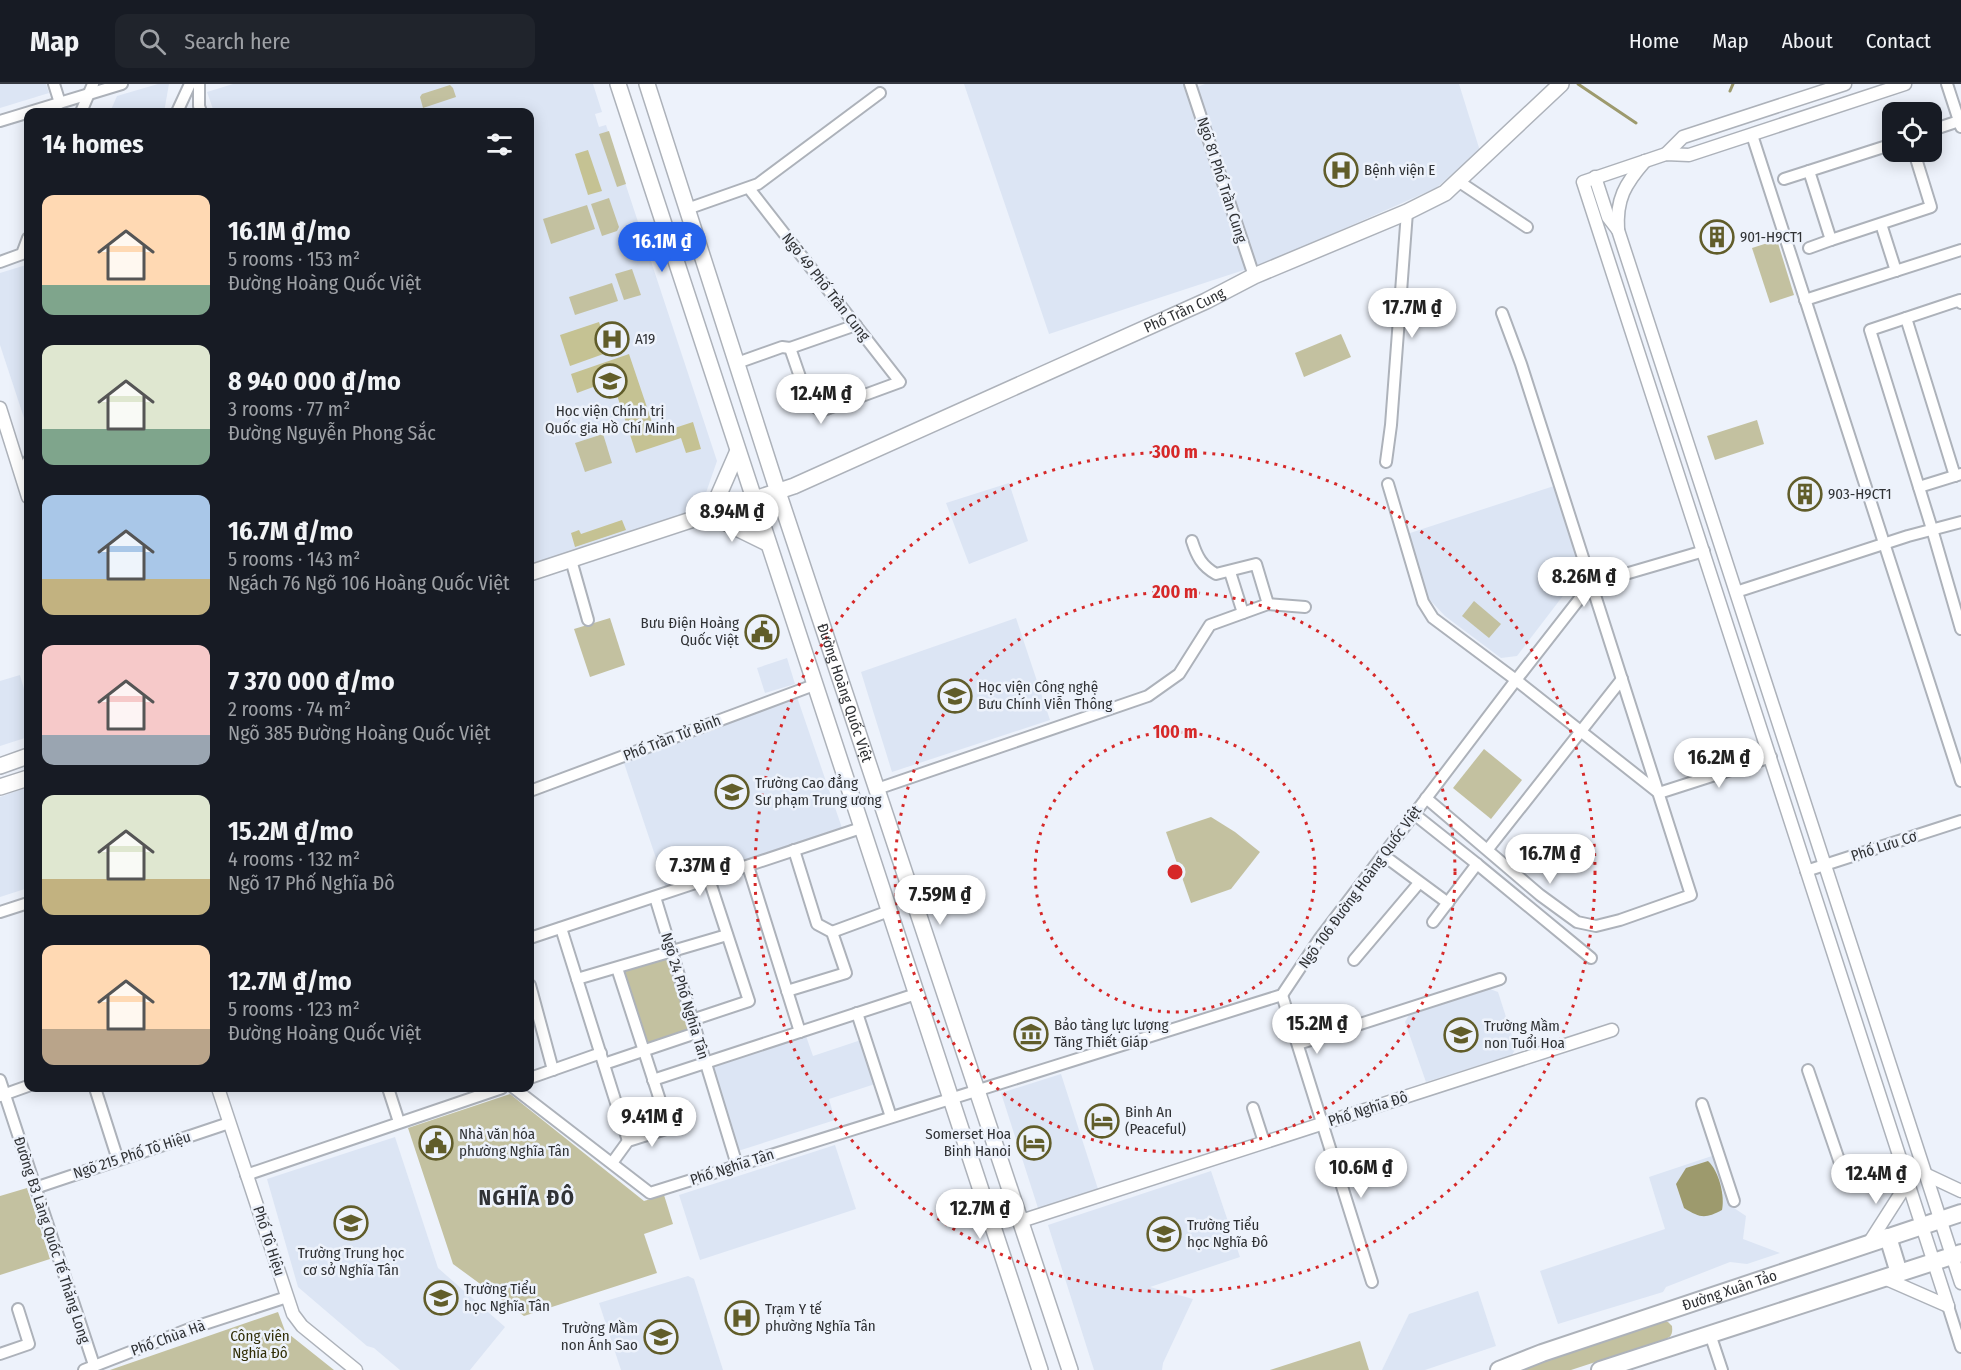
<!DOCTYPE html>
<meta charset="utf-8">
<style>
:root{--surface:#171b24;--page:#20242c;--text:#f1f3f6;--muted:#9ea1a6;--line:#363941;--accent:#2563eb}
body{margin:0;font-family:"Fira Sans Condensed",sans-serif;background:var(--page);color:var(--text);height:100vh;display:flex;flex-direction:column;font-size:22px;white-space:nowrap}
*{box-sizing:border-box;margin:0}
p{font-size:20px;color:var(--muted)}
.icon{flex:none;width:33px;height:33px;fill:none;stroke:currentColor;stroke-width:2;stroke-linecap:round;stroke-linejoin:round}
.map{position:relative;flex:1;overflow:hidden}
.sheet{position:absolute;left:24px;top:24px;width:510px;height:984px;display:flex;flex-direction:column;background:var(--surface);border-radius:12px;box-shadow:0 3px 15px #0003}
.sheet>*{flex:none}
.tools{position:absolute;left:1882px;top:18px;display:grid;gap:12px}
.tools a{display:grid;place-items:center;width:60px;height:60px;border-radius:12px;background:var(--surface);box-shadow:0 3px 15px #0003;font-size:30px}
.price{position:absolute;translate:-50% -51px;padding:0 14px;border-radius:21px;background:#fff;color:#222;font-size:20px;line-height:39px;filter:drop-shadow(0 2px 3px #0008)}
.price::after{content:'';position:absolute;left:50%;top:36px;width:18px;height:14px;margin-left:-9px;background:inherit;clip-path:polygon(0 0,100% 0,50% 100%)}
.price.selected{background:var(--accent);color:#fff}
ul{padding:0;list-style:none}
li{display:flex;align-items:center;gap:18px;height:150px;padding:0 18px}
li span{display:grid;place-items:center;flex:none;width:168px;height:120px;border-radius:12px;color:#555}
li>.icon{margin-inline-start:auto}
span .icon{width:72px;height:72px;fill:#fffc;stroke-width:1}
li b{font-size:26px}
h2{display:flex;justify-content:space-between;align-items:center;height:72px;padding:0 18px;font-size:26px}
header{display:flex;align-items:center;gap:36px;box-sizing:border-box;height:84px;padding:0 30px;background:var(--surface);border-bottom:2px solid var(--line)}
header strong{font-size:28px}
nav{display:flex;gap:33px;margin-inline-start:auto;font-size:21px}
.search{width:420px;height:54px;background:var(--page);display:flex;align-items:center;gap:15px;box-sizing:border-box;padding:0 21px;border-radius:12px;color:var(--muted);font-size:22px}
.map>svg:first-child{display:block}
</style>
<header>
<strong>Map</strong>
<div class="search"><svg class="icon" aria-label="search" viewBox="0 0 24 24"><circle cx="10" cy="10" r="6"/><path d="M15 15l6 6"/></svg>Search here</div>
<nav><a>Home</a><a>Map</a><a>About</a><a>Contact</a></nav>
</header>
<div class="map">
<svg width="1961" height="1286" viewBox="0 0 1961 1286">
<rect width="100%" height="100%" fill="#edf2fb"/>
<g fill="#dce5f4">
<path d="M0,0H46L49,9L0,24Z"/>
<path d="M158,0H169L164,28H110L117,12Z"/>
<path d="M233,0H593L602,28L595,30L597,37L599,43L606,41L717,377L700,426L530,481V28H214L207,8Z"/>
<path d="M964,0H1186L1247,185L1049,250Z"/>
<path d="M1205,0H1459L1480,67L1436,104L1257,183L1197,3Z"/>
<path d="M26,181L28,182V341L26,340L0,261V189Z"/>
<path d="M1009,399L1028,457L969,480L946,419Z"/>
<path d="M1554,402L1579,476L1569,504L1517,572L1501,574L1445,532L1427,513L1407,450Z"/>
<path d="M1016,534L1050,636L892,688L861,588Z"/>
<path d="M787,574L795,600L765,609L757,584Z"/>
<path d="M20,591L28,619V653L0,662V597Z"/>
<path d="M797,613L842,744L666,804L622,673Z"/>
<path d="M28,703V804L0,813V713Z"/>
<path d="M1490,905L1498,908L1516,964L1512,971L1426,998L1405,938L1409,931Z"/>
<path d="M806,952L813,972L861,956L875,1000L829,1015L835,1036L738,1067L711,982Z"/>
<path d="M1061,990L1098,1105L1038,1124L1001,1009Z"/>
<path d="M395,1053L438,1184L505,1243L470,1286H400L374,1264L367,1262L298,1203L267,1095Z"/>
<path d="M835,1061L856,1125L700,1176L679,1111Z"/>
<path d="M1715,1071L1731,1122L1746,1132L1743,1155L1780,1169L1747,1180L1730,1178L1666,1203L1663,1208L1558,1240L1540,1187L1665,1145L1649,1093Z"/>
<path d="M1211,1087L1240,1173L1150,1203L1193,1215L1163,1279L1162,1286H1094L1048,1141Z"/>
<path d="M688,1192L694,1195L723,1286H621L599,1219Z"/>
<path d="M1478,1207L1496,1262L1425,1286H1382L1409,1230Z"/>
</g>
<g fill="#c3c1a0">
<path d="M450,1L453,4L456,13L423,24L420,13L422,10Z"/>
<path d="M609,47L626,100L617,103L599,50Z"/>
<path d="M609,114L619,143L617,147L602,152L591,120Z"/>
<path d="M587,121L595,145L551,160L543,135Z"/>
<path d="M1777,156L1794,211L1770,219L1752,164Z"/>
<path d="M632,185L641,211L624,216L615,190Z"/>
<path d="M612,199L618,217L575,231L569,213Z"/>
<path d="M1341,250L1351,273L1304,293L1295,269Z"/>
<path d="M1757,336L1764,360L1715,376L1707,352Z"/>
<path d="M603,350L612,379L585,388L575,359Z"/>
<path d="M1474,517L1501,540L1489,554L1462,532Z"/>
<path d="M610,534L625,581L590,593L574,545Z"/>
<path d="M1484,665L1522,696L1491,735L1453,704Z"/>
<path d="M1211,733L1235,748L1260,768L1231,805L1191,819L1166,748Z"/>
<path d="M666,873L689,946L646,960L623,887Z"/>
<path d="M510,1010L644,1117L664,1111L673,1140L644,1150L657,1189L524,1232L453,1180L408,1044Z"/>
<path d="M27,1104L50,1175L0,1191V1112Z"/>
<path d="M278,1228L285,1247L334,1286H110Z"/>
<path d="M1662,1238H1668L1672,1242C1673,1251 1671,1253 1663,1256L1571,1286H1524L1550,1275Z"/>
<path d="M1360,1257L1369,1286H1270Z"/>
</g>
<g fill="#c5c293">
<path d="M588,66L602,107L588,111L575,70Z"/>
<path d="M599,238L609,268L570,282L560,251Z"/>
<path d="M629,270L656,350L693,338L701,365L686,369L681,354L636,369L612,296L577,309L571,290Z"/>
<path d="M622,436L626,446L575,463L571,449L579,446L581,450Z"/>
</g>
<path fill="#9d9a6d" d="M1708,1077C1719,1087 1725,1112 1722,1126C1705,1135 1700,1134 1684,1124L1676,1100L1686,1084Z"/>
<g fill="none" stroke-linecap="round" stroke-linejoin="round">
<g stroke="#9d9a6d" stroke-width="3">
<path d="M1578,0L1636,39"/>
<path d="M1730,7L1733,0"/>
</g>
<g stroke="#adb2ba" stroke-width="14">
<g id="minor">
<path d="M54,0L60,19"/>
<path d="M199,0V22L201,28"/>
<path d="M1190,0L1254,192"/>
<path d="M1947,0L1961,43"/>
<path d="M81,28L93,0"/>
<path d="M177,28L190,0"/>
<path d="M0,37L122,0"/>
<path d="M1932,46L1959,37"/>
<path d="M1752,51L1961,697"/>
<path d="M1893,60L1809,87L1831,156L1931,123L1914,68"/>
<path d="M1784,95L1809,87"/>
<path d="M1458,97L1527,143"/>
<path d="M751,107L900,298L821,327L809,319L790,264"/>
<path d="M687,125L758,100L880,9"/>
<path d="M1881,140L1896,187"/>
<path d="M1809,164L1831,156"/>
<path d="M0,178L22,170L28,154"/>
<path d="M1805,216L1961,166"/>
<path d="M1961,219L1960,216L1870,246L1932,445L1961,545"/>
<path d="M1906,234L1955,392"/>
<path d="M737,279L782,263L790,264L856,241"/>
<path d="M1386,378L1391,341L1407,128"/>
<path d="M21,389L28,377"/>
<path d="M1388,400L1423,518L1433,534L1516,596L1659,709L1771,673"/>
<path d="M1919,403L1961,390"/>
<path d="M1192,457C1197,473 1202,482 1216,490L1256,480L1268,520"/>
<path d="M571,476L588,536"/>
<path d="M1230,488L1243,529"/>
<path d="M1736,508L1908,452L1961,438"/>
<path d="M877,705L1148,612L1179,590L1210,541L1268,520L1305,523"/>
<path d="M530,707L814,601"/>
<path d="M1426,714L1540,811L1577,838L1596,842L1620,836L1691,811L1521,280L1502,229"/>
<path d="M1414,730L1477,780"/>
<path d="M1488,765L1622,595"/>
<path d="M1383,771L1448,819"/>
<path d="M748,782L800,948"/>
<path d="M1806,787L1961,737"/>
<path d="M655,813L737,1081"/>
<path d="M0,828L28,819"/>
<path d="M1433,838L1477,780L1591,874"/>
<path d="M561,844L628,1057"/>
<path d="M832,848L889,827"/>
<path d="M530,854L861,744"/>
<path d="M1354,876L1419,799"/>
<path d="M577,895L727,851"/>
<path d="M530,901L553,986"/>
<path d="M787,907L846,889L832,848L817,840L794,766"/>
<path d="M1282,911L1372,1198"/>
<path d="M857,929L891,1033"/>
<path d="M692,936L749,917L709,795"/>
<path d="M1298,960L1500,895"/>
<path d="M604,980L696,949"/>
<path d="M1808,986L1841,1082"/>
<path d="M530,994L601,969"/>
<path d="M0,996L94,1281"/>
<path d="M653,996L916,910"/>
<path d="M95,1004L118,1076"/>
<path d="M388,1004L399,1038"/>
<path d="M514,1004L650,1109L1282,911L1320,854L1516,596L1591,500L1704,467"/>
<path d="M0,1012L28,1002"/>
<path d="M1702,1020L1734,1117"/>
<path d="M1253,1024L1264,1058"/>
<path d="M612,1079L628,1057L669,1044L617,884"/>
<path d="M246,1091L502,1004"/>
<path d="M35,1104L229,1039"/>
<path d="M1948,1222L1961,1263"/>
<path d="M1710,1250L1722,1286"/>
<path d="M0,1270L29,1260L18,1225"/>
<path d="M84,1286L192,1244L287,1213"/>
</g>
</g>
<g stroke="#adb2ba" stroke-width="15">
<g id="tertiary">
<path d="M1905,0L1689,71L1666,70L1583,98L1948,1222"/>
<path d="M1666,70L1683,53L1845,0"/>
<path d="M1595,93L1608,133L1618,146L1961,1199"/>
<path d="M1618,146C1616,115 1625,100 1645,77"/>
<path d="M0,324L28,413"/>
<path d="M218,1004L293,1230L302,1242L356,1286"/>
<path d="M1927,1091L1961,1107"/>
<path d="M1021,1137L1612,946"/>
<path d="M1869,1159L1908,1098"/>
<path d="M1884,1194L1948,1222"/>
</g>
</g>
<g stroke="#adb2ba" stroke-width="18">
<g id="secondary">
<path d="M618,0L1040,1286"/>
<path id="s1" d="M647,0L778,408L1070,1286"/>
<path d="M710,431L737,369"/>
<path d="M710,431L767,459"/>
<path id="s2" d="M530,489L794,402L1206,217L1254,192L1407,128L1445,109L1561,0"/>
<path d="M0,682L28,672"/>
<path d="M0,703L28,694"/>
</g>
</g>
<g stroke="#adb2ba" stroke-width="20">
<g id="primary">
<path d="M1888,1153L1899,1189"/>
<path id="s3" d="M1499,1286L1542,1269L1961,1129"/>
<path d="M1600,1286L1961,1169"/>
</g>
</g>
<use href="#minor" stroke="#fff" stroke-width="10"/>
<use href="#tertiary" stroke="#fff" stroke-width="12"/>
<use href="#secondary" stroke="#fff" stroke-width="15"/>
<use href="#primary" stroke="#fff" stroke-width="16"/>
</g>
<g fill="none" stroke="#d62828" stroke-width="3" stroke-dasharray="3 6">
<circle cx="1175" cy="788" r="140"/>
<circle cx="1175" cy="788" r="280"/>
<circle cx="1175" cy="788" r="420"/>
</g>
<defs>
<g id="hospital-ring" transform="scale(1.725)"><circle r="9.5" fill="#edf2fb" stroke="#615d2a" stroke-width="1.5"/><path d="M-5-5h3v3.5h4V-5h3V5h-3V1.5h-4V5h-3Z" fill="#615d2a"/></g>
<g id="building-ring" transform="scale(1.725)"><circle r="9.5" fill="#edf2fb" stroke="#615d2a" stroke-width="1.5"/><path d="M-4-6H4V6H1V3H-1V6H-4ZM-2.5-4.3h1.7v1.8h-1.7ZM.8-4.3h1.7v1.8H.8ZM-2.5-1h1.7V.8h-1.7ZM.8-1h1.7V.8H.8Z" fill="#615d2a"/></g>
<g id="university-ring" transform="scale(1.725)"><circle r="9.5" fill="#edf2fb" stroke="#615d2a" stroke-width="1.5"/><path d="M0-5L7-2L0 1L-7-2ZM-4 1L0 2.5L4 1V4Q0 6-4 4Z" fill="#615d2a"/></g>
<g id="civic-ring" transform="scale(1.725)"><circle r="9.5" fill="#edf2fb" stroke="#615d2a" stroke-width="1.5"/><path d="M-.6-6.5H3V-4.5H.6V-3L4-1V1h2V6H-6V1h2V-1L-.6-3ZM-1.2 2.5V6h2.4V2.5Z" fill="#615d2a"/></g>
<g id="museum-ring" transform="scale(1.725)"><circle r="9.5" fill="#edf2fb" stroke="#615d2a" stroke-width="1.5"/><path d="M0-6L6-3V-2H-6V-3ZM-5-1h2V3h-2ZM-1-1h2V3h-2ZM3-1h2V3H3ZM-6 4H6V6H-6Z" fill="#615d2a"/></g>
<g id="school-ring" transform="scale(1.725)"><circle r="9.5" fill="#edf2fb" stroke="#615d2a" stroke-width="1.5"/><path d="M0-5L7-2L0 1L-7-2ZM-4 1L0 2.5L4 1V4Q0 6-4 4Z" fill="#615d2a"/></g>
<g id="hotel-ring" transform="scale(1.725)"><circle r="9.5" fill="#edf2fb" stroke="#615d2a" stroke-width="1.5"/><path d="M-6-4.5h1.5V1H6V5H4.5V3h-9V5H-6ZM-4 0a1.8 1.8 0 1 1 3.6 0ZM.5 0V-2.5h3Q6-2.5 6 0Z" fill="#615d2a"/></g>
</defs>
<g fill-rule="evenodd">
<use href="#hospital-ring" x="1341" y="86"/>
<use href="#building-ring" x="1717" y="153"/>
<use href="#hospital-ring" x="612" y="255"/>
<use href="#university-ring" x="610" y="297"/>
<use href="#building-ring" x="1805" y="410"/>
<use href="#civic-ring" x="762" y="548"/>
<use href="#university-ring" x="955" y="612"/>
<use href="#university-ring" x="732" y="708"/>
<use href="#museum-ring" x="1031" y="950"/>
<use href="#school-ring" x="1461" y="951"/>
<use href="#hotel-ring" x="1102" y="1037"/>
<use href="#civic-ring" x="436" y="1059"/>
<use href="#hotel-ring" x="1034" y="1059"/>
<use href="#school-ring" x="351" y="1139"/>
<use href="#school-ring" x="1164" y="1150"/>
<use href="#school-ring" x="441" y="1214"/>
<use href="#hospital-ring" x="742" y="1234"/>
<use href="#school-ring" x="661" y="1253"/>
</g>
<g text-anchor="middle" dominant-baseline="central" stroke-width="5" stroke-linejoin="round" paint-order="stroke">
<g font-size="15" fill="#303235" stroke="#edf2fb" text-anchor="start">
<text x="1364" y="86">Bệnh viện E</text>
<text x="1740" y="153">901-H9CT1</text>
<text x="635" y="255">A19</text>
<text x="610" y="327" text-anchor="middle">Học viện Chính trị<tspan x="610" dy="17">Quốc gia Hồ Chí Minh</tspan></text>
<text x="1828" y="410">903-H9CT1</text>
<text x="739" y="539" text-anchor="end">Bưu Điện Hoàng<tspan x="739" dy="17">Quốc Việt</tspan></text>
<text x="978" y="603">Học viện Công nghệ<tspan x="978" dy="17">Bưu Chính Viễn Thông</tspan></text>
<text x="755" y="699">Trường Cao đẳng<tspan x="755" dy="17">Sư phạm Trung ương</tspan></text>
<text x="1054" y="941">Bảo tàng lực lượng<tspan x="1054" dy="17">Tăng Thiết Giáp</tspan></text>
<text x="1484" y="942">Trường Mầm<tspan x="1484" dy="17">non Tuổi Hoa</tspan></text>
<text x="1125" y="1028">Binh An<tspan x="1125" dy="17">(Peaceful)</tspan></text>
<text x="459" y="1050">Nhà văn hóa<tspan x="459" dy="17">phường Nghĩa Tân</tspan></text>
<text x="1011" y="1050" text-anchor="end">Somerset Hoa<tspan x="1011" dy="17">Binh Hanoi</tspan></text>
<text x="1187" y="1141">Trường Tiểu<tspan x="1187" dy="17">học Nghĩa Đô</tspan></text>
<text x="351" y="1169" text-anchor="middle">Trường Trung học<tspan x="351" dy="17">cơ sở Nghĩa Tân</tspan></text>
<text x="464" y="1205">Trường Tiểu<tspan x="464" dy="17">học Nghĩa Tân</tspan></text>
<text x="765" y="1225">Trạm Y tế<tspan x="765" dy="17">phường Nghĩa Tân</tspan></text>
<text x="638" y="1244" text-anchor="end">Trường Mầm<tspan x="638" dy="17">non Ánh Sao</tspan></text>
</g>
<g font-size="15" fill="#303235" stroke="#edf2fb">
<text transform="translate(1222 96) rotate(72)">Ngõ 81 Phố Trần Cung</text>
<text transform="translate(826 203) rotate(52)">Ngõ 49 Phố Trần Cung</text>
<text stroke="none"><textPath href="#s2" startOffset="706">Phố Trần Cung</textPath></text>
<text stroke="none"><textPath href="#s1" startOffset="640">Đường Hoàng Quốc Việt</textPath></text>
<text transform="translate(672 654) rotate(-21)">Phố Trần Tử Bình</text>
<text transform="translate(1884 762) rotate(-18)">Phố Lưu Cơ</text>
<text transform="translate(1360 803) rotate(-54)">Ngõ 106 Đường Hoàng Quốc Việt</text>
<text transform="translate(685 912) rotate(73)">Ngõ 24 Phố Nghĩa Tân</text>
<text transform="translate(1368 1025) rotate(-18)">Phố Nghĩa Đô</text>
<text transform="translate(132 1071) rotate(-18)">Ngõ 215 Phố Tô Hiệu</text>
<text transform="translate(732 1083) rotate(-18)">Phố Nghĩa Tân</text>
<text transform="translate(52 1156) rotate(72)">Đường B3 Làng Quốc Tế Thăng Long</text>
<text transform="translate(269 1157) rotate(72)">Phố Tô Hiệu</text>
<text stroke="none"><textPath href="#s3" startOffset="244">Đường Xuân Tảo</textPath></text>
<text transform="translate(168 1254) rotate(-20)">Phố Chùa Hà</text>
</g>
<g font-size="15" fill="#322f08" stroke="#edf2fb">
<text x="260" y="1252">Công viên<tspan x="260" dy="17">Nghĩa Đô</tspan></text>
</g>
<g font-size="21" font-weight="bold" letter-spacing="1.5" fill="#303235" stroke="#edf2fb">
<text x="527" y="1114">NGHĨA ĐÔ</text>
</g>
</g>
<circle cx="1175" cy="788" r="9" fill="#d62828" stroke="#edf2fb" stroke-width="3"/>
<g font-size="18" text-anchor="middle" font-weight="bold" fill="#d62828" stroke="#edf2fb" stroke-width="5" stroke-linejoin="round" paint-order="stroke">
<text x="1175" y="374">300 m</text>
<text x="1175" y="514">200 m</text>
<text x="1175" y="654">100 m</text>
</g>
</svg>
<div class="tools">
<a><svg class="icon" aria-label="locate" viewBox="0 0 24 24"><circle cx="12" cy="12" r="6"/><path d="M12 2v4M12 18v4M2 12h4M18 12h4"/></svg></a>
</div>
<b class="price selected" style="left:662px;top:189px">16.1M ₫</b>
<b class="price" style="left:1412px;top:255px">17.7M ₫</b>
<b class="price" style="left:821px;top:341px">12.4M ₫</b>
<b class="price" style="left:732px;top:459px">8.94M ₫</b>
<b class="price" style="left:1584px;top:524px">8.26M ₫</b>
<b class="price" style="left:1719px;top:705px">16.2M ₫</b>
<b class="price" style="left:1550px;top:801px">16.7M ₫</b>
<b class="price" style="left:700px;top:813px">7.37M ₫</b>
<b class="price" style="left:940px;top:842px">7.59M ₫</b>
<b class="price" style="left:1317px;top:971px">15.2M ₫</b>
<b class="price" style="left:652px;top:1064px">9.41M ₫</b>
<b class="price" style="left:1361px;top:1115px">10.6M ₫</b>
<b class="price" style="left:1876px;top:1121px">12.4M ₫</b>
<b class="price" style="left:980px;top:1156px">12.7M ₫</b>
<section class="sheet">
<h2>14 homes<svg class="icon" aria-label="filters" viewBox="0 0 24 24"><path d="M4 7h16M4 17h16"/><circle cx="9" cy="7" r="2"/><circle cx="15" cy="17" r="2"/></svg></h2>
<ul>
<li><span style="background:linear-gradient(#ffd9b3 75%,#7fa58c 0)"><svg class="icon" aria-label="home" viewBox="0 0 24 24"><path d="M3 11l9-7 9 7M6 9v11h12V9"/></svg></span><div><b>16.1M ₫/mo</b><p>5 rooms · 153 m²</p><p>Đường Hoàng Quốc Việt</p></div></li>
<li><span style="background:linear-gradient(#dfe7d0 70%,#7fa58c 0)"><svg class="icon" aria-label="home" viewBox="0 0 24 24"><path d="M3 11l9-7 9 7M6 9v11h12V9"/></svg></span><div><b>8 940 000 ₫/mo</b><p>3 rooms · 77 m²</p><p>Đường Nguyễn Phong Sắc</p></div></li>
<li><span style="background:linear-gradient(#a9c7e8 70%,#c2b280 0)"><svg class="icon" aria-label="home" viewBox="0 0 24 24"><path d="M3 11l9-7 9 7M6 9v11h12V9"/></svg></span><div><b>16.7M ₫/mo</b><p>5 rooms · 143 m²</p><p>Ngách 76 Ngõ 106 Hoàng Quốc Việt</p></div></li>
<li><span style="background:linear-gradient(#f6c9c9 75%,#9aa5b1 0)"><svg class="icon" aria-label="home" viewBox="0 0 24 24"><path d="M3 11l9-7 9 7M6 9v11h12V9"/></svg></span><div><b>7 370 000 ₫/mo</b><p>2 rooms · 74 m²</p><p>Ngõ 385 Đường Hoàng Quốc Việt</p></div></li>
<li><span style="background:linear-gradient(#dfe7d0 70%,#c2b280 0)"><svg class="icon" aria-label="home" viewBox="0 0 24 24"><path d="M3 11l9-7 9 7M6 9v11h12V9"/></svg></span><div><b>15.2M ₫/mo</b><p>4 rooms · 132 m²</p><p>Ngõ 17 Phố Nghĩa Đô</p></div></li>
<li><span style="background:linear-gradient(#ffd9b3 70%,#b9a48a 0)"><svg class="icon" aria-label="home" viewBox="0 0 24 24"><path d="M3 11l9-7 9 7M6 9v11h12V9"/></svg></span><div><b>12.7M ₫/mo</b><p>5 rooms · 123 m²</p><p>Đường Hoàng Quốc Việt</p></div></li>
</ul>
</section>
</div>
